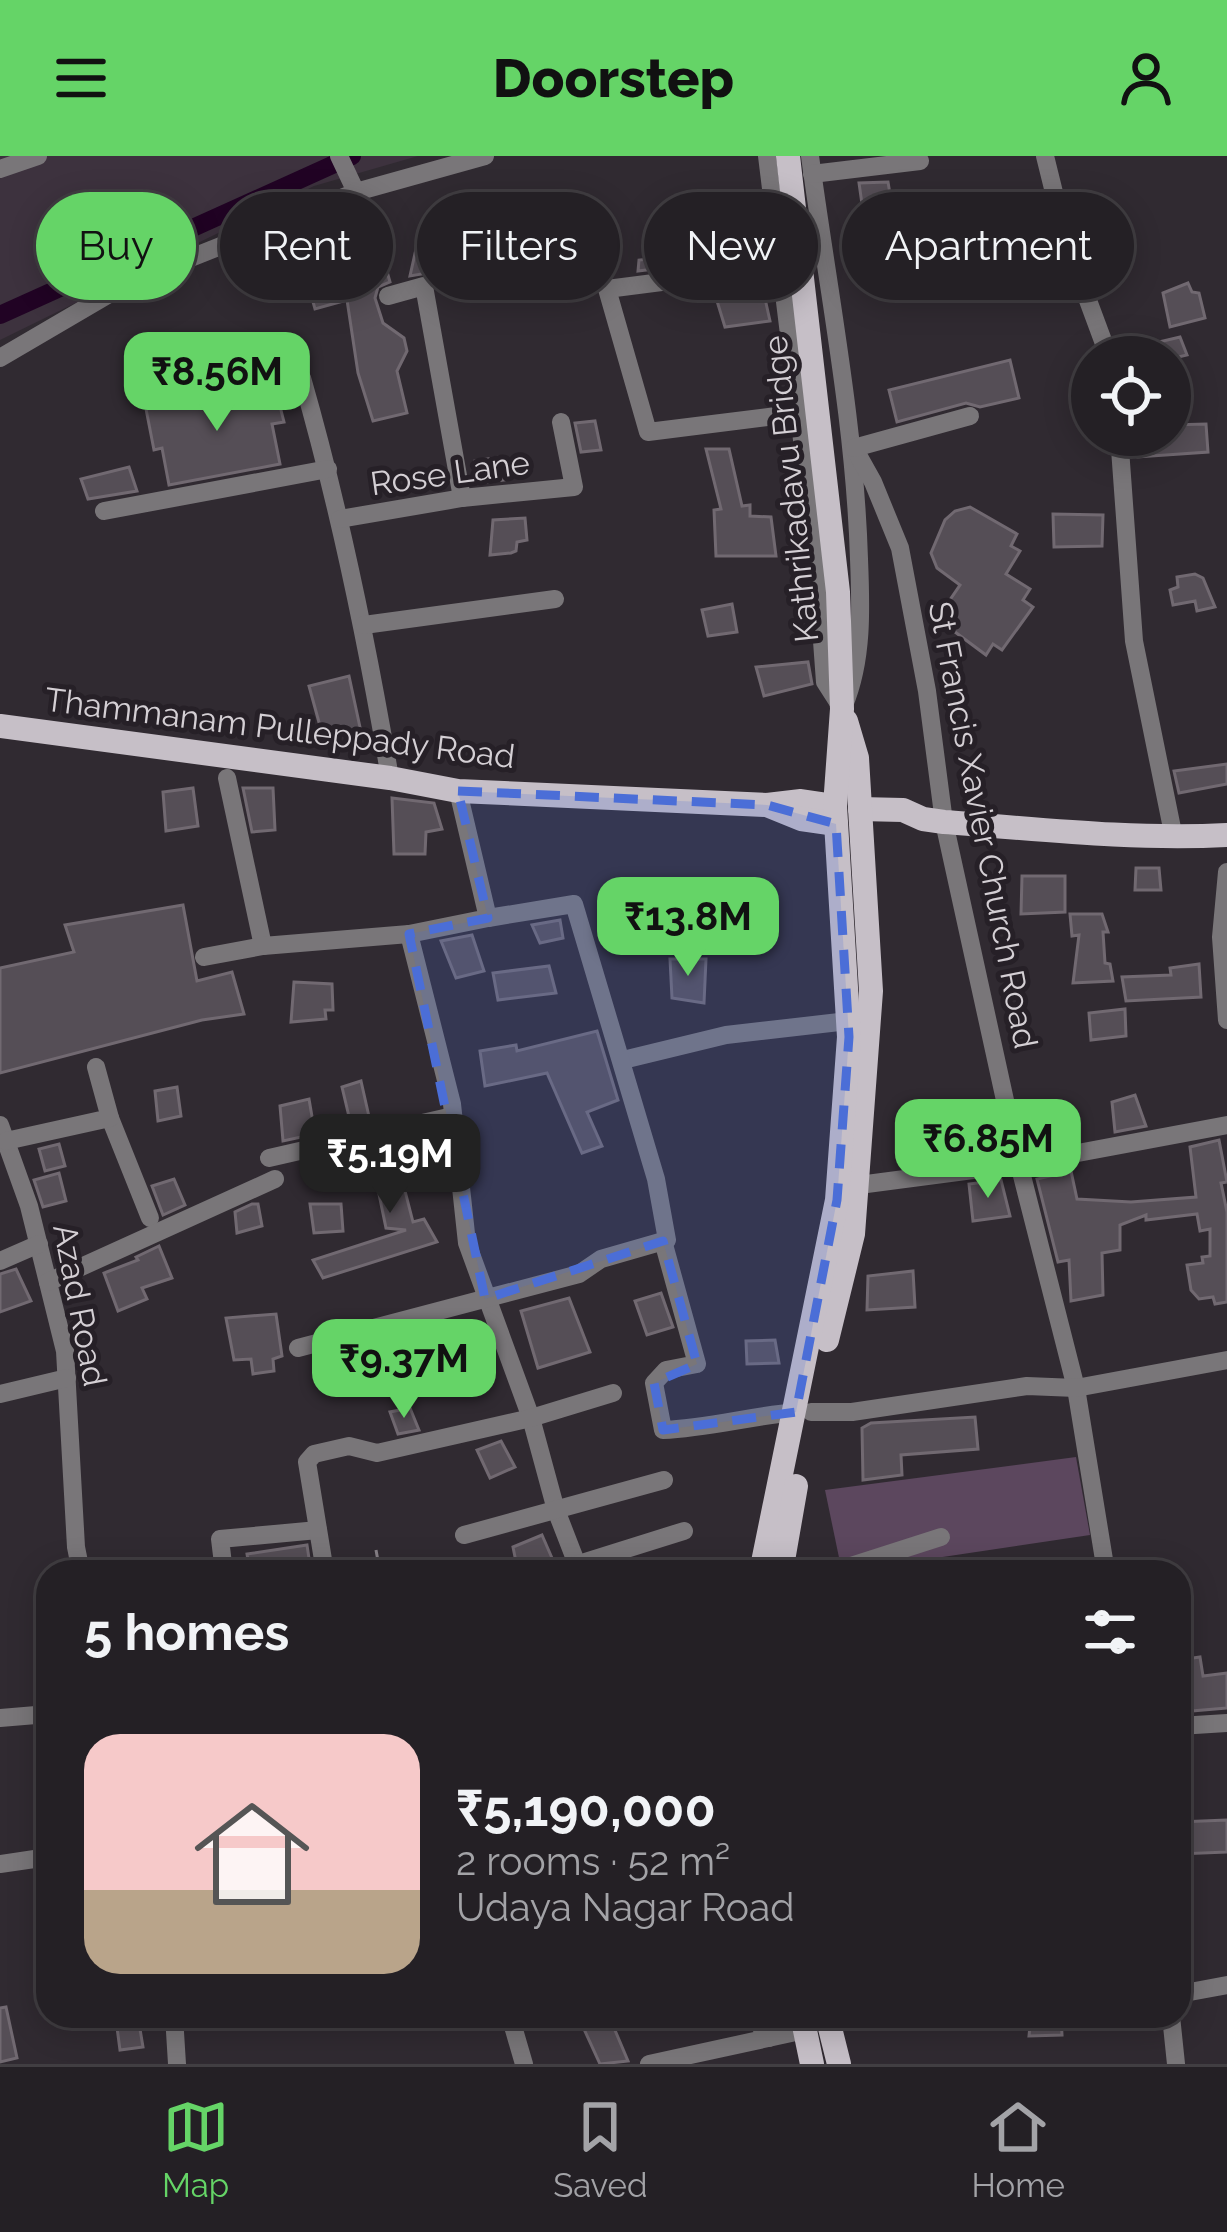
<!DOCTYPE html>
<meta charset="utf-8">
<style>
:root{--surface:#242025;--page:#2c282d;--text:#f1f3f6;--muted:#a3a3a7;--line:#413e42;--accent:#65d467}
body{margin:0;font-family:Raleway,sans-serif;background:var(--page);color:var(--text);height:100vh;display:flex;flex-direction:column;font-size:45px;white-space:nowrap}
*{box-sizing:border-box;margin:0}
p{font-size:39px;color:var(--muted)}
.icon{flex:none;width:66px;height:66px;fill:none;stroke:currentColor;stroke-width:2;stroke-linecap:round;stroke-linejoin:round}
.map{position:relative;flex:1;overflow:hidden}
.panel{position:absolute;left:36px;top:1404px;width:1155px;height:468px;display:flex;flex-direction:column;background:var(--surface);border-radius:36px;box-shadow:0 6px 30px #0003,0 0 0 3px var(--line)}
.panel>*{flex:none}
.banner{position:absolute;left:36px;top:36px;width:1155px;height:108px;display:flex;gap:24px}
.fabs{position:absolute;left:1071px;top:180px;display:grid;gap:24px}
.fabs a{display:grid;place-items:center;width:120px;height:120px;border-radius:50%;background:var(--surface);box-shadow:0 6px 30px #0003,0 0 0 3px var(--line);font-size:60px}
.price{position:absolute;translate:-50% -102px;padding:0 27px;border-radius:24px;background:var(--accent);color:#111;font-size:39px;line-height:78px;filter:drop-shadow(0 3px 6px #0008)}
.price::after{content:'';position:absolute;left:50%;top:72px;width:36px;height:27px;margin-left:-18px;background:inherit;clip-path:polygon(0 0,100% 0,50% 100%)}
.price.selected{background:#222;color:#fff}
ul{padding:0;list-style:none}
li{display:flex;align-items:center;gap:36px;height:300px;padding:0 48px}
li span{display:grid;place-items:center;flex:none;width:336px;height:240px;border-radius:36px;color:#555}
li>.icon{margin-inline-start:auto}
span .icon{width:144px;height:144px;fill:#fffc;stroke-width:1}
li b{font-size:51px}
h2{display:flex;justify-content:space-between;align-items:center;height:144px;padding:0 48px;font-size:51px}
.chip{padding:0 42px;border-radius:54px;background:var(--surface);box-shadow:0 6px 30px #0003,0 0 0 3px var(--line);font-size:42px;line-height:108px}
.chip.selected{background:var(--accent);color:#111}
header{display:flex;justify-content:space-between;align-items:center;height:156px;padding:0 48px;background:var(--accent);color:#111;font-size:54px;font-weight:800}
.menu{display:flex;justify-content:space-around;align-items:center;height:168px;border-top:3px solid var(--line);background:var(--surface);font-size:33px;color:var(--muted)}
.menu a{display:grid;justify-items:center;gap:6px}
.menu .selected{color:var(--accent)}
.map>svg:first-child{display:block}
</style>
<header><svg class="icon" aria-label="menu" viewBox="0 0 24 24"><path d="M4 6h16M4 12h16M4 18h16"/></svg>Doorstep<svg class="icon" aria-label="person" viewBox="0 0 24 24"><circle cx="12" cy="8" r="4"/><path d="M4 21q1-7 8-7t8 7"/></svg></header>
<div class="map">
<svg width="1227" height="1908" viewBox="0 0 1227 1908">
<rect width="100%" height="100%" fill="#302a31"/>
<path fill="#3d323e" d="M0,0H418L314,30L0,184Z"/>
<path fill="#5c475e" d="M1076,1301L1090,1379L842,1416L825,1334Z"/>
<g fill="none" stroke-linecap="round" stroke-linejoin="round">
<path stroke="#210324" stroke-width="18" d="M0,159L352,0"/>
</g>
<g fill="#554e56" stroke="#716971" stroke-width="3">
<path d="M888,26L891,44L862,48L859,27Z"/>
<path d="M1096,48L1106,69L1078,78L1073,55Z"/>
<path d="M753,52L760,100L638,115L639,104L691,99L730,77L727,53Z"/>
<path d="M1025,72L1033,95L1001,98L997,75Z"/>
<path d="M295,90L302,112L274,121L267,99Z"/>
<path d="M472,90L479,131L437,128L427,117L410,120L416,93Z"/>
<path d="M902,98L906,124L875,128L872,101Z"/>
<path d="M384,105L390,126L378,131L375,142L383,167L404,182L407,195L397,215L407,257L373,265L358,217L347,144L315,153L308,128Z"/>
<path d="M577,108V133L548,132L546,125L540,126L542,111Z"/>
<path d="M1188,127L1192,136L1199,137L1205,162L1170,171L1163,137Z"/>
<path d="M764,138L770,165L725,171L717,145Z"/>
<path d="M1180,181L1187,199L1170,203L1122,201L1121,195Z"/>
<path d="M1010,204L1019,242L980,251L966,247L897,266L889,234Z"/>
<path d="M274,227L284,266L272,268L280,308L169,329L162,292L154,294L146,253Z"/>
<path d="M595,265L601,294L581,296L575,267Z"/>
<path d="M1206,268L1208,296L1138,301V279H1170V269Z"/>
<path d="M706,293H729L742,350L750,349V360L771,361L776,400H716L714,354L721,353Z"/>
<path d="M500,301L504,324L479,327L475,305Z"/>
<path d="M129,311L137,335L88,343L81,323Z"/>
<path d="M970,351L1017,378L1011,390L1020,395L1006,418L1030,433L1023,444L1033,451L1002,494L993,488L986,499L947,470L949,459L943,454L960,429L937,412L931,397L945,364L955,355Z"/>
<path d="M1053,358L1103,359L1102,390L1054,391Z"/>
<path d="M525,362L527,384L517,386L516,395L511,397L490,399L493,364Z"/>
<path d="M1195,418L1203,422L1215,451L1197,455L1195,445L1173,449L1170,434L1178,431L1177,421Z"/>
<path d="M732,448L737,476L708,480L702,454Z"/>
<path d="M808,506L812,528L764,540L756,511Z"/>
<path d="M349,520L361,576L323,581L309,530Z"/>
<path d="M1227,608V628L1179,637L1174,615Z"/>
<path d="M193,632L198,670L166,675L163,636Z"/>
<path d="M243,632H273L275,674L252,676Z"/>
<path d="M392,642L434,647L442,673L426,676L425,698H394Z"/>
<path d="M1136,712H1159L1161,734H1135Z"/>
<path d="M1022,720H1065V756L1021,758Z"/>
<path d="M183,749L197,825L232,816L244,858L202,864L0,917V812L74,796L65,769Z"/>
<path d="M1070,758H1102L1108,776H1103L1105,807L1110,808L1113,825L1073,827L1079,779L1072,780Z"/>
<path d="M560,764L563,782L540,787L532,769Z"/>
<path d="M472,779L484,815L456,822L441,785Z"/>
<path d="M670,803H706L704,847L672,842Z"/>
<path d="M1199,808L1201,841L1126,845L1122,821L1171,819L1170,812Z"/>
<path d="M549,810L556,837L498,844L493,817Z"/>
<path d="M294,826L332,828L333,854H325L326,863L291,866Z"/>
<path d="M1125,853L1126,880L1091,884L1089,857Z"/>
<path d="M597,875L618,944L587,956L602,990L582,997L547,917L485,930L480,895L516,889L517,895Z"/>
<path d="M361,925L370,965L351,969L342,931Z"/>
<path d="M177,931L181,960L158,965L155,935Z"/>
<path d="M1135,939L1146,970L1115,976L1112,946Z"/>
<path d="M309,943L315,978L283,985L280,950Z"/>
<path d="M950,979L953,1003L907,1009L906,999L902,1000L900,982Z"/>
<path d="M1219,984L1227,1026L1221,1027L1227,1056V1146L1215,1148L1213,1141L1199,1143L1191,1134L1187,1109L1203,1107L1202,1101L1210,1100V1073L1200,1075L1197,1058L1146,1064V1059L1120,1069V1094L1102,1097L1103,1139L1071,1145L1069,1104L1058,1106L1037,1023L1071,1015L1077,1043L1131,1046L1196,1041L1190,991Z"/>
<path d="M59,988L65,1010L45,1015L39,993Z"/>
<path d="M430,992L435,1027L404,1031L413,1066L424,1063L437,1086L323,1122L313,1104L406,1074L386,1072L373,1009L407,1007L406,995Z"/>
<path d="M59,1017L66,1045L43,1051L34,1024Z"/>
<path d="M174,1023L185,1049L163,1059L152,1030Z"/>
<path d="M1001,1024L1010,1060L973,1065L969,1028Z"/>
<path d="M252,1048H258L262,1070L237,1077L235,1056Z"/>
<path d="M310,1048H341L343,1075L314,1077Z"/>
<path d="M159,1090L172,1122L142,1132L147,1143L118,1155L104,1117L138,1104L136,1101Z"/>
<path d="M16,1113L31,1145L0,1156V1118Z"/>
<path d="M913,1115L915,1151L867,1154L868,1120Z"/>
<path d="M661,1137L673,1171L647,1179L635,1145Z"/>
<path d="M569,1142L590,1196L538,1212L521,1155Z"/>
<path d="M276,1158L282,1200L273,1203L274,1215L253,1218L251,1203L234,1204L226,1162Z"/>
<path d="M775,1184L779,1207L747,1208L746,1185Z"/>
<path d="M410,1252L419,1274L398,1278L390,1256Z"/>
<path d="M975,1261L978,1293L901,1299L902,1319L863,1324L862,1272L871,1267Z"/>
<path d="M501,1285L515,1311L490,1322L477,1294Z"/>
<path d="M542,1379L552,1402L540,1413L518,1416L513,1391Z"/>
<path d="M307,1389L311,1416H250L247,1398Z"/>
<path d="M1200,1501L1203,1520L1227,1517V1552L1179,1556V1504Z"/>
<path d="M1227,1664V1696L1179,1698V1666Z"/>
<path d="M6,1851L17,1902L0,1906V1852Z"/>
<path d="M578,1860H609L628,1905L600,1908Z"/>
<path d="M1031,1860H1061L1062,1879L1029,1880Z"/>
<path d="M138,1861L143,1891L120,1894L116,1864Z"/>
</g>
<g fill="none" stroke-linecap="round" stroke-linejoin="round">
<path stroke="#878187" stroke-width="3" stroke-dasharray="9 9" stroke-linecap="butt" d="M376,1394L380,1416"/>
<g stroke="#797679" stroke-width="18">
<path d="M339,0L356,36"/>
<path d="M767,0L815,389L825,526L841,551"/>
<path d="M810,0C828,134 855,268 859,403C861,451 863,504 844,549"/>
<path d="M1045,0L1066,85L1109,201"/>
<path d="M0,13L38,0"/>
<path d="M812,18L920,5"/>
<path d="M779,111L607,133L648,276L800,257"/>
<path d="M388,140L424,130L462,342"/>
<path d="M0,202L128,127L356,36L485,0"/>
<path d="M302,222C340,354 367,486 390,622"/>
<path d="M1119,279L1134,485L1174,682"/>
<path d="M854,292L873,326L900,392L927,535L944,666L1019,1008L1076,1232L1106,1416"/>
<path d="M854,292L970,260"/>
<path d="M104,355L328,313"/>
<path d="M340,363L462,342L574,331L561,266"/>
<path d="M364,469L555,443"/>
<path d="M227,622L263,790"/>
<path d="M1227,716L1221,781L1227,864"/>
<path d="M409,778L452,948L467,1087L531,1262L556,1354L580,1416"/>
<path d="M204,801L263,790L409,778L488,762L458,635"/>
<path d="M623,904L726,879L848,865"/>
<path d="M110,962L150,1062"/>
<path d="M0,969L29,1050L65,1195L76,1391L81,1416"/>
<path d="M6,985L110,962L96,911"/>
<path d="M269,1002L453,960"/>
<path d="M859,1029L1019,1008L1227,969"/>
<path d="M663,1085L697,1208L666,1214L654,1227L663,1274C708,1272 751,1260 796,1256"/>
<path d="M0,1105L39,1088"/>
<path d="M48,1126L275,1023"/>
<path d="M298,1192L579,1118L601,1103L667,1084L656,1023L574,748L488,762"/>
<path d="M0,1238L67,1222"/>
<path d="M811,1256H852L1027,1230L1076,1232L1227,1204"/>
<path d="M464,1379L664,1324"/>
<path d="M224,1416L220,1383L318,1374"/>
<path d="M325,1416L307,1306L314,1298L349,1290L377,1297L531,1262L613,1237"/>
<path d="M553,1416L684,1375"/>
<path d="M832,1416L941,1381"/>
<path d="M0,1562L48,1558"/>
<path d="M1179,1570L1227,1567"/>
<path d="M0,1708L48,1701"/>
<path d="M1179,1838L1227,1829"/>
<path d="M174,1860L177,1908"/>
<path d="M510,1860L524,1908"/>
<path d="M753,1860L769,1882"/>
<path d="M1171,1860L1176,1908"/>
<path d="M649,1908L805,1874"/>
</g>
<g stroke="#c6bfc7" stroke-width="24">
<path d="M0,570L390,622L458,635L767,649L801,645L835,650"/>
<path d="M769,650L801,663L836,668"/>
<path d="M860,653L903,654L923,663L944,666C1038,673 1133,684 1227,679"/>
<path d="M827,1184L853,1078L871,835L857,602L846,565"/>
<path d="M761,1416L837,1044L849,881L835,650L842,553L838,436L788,0"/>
<path d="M781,1416L796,1330"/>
<path d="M802,1860L812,1908"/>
<path d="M827,1860L839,1908"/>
</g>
</g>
<path fill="#4b6ed7" fill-opacity="0.2" stroke="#4b6ed7" stroke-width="9" stroke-dasharray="24 15" stroke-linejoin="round" d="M458,635L767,649L836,668L849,881L837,1044L796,1256L663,1274L654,1227L697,1208L663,1085L485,1143L409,778L488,762Z"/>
<g text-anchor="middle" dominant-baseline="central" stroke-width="10" stroke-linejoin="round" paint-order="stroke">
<g font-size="33" fill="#d4cfd4" stroke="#262027">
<text transform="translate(450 317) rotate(-8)">Rose Lane</text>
<text transform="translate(791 333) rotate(-96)">Kathrikadavu Bridge</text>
<text transform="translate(280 572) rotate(7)">Thammanam Pulleppady Road</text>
<text transform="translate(983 669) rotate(79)">St Francis Xavier Church Road</text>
<text transform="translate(80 1149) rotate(79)">Azad Road</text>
</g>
</g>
</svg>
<div class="fabs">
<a><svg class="icon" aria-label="locate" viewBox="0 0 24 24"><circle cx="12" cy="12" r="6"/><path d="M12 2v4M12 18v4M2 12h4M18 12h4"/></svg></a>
</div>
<b class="price" style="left:217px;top:278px">₹8.56M</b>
<b class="price" style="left:688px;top:823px">₹13.8M</b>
<b class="price" style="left:988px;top:1045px">₹6.85M</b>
<b class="price selected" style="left:390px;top:1060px">₹5.19M</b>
<b class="price" style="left:404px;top:1265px">₹9.37M</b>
<div class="banner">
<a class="chip selected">Buy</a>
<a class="chip">Rent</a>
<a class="chip">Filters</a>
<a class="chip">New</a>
<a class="chip">Apartment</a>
</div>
<section class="panel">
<h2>5 homes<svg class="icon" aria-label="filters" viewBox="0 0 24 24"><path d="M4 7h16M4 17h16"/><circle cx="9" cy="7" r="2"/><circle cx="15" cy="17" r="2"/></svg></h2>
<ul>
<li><span style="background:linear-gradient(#f6c9c9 65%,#b9a48a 0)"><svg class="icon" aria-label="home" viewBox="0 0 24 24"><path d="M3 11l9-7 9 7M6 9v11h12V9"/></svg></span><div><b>₹5,190,000</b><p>2 rooms · 52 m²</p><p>Udaya Nagar Road</p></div></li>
</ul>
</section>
</div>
<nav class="menu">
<a class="selected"><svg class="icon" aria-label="map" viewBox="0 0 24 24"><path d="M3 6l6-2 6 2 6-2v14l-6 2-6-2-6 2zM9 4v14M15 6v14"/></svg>Map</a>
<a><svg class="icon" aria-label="saved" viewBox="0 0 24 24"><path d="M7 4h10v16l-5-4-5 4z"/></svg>Saved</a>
<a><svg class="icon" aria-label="home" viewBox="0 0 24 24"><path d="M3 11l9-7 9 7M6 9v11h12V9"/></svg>Home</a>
</nav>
